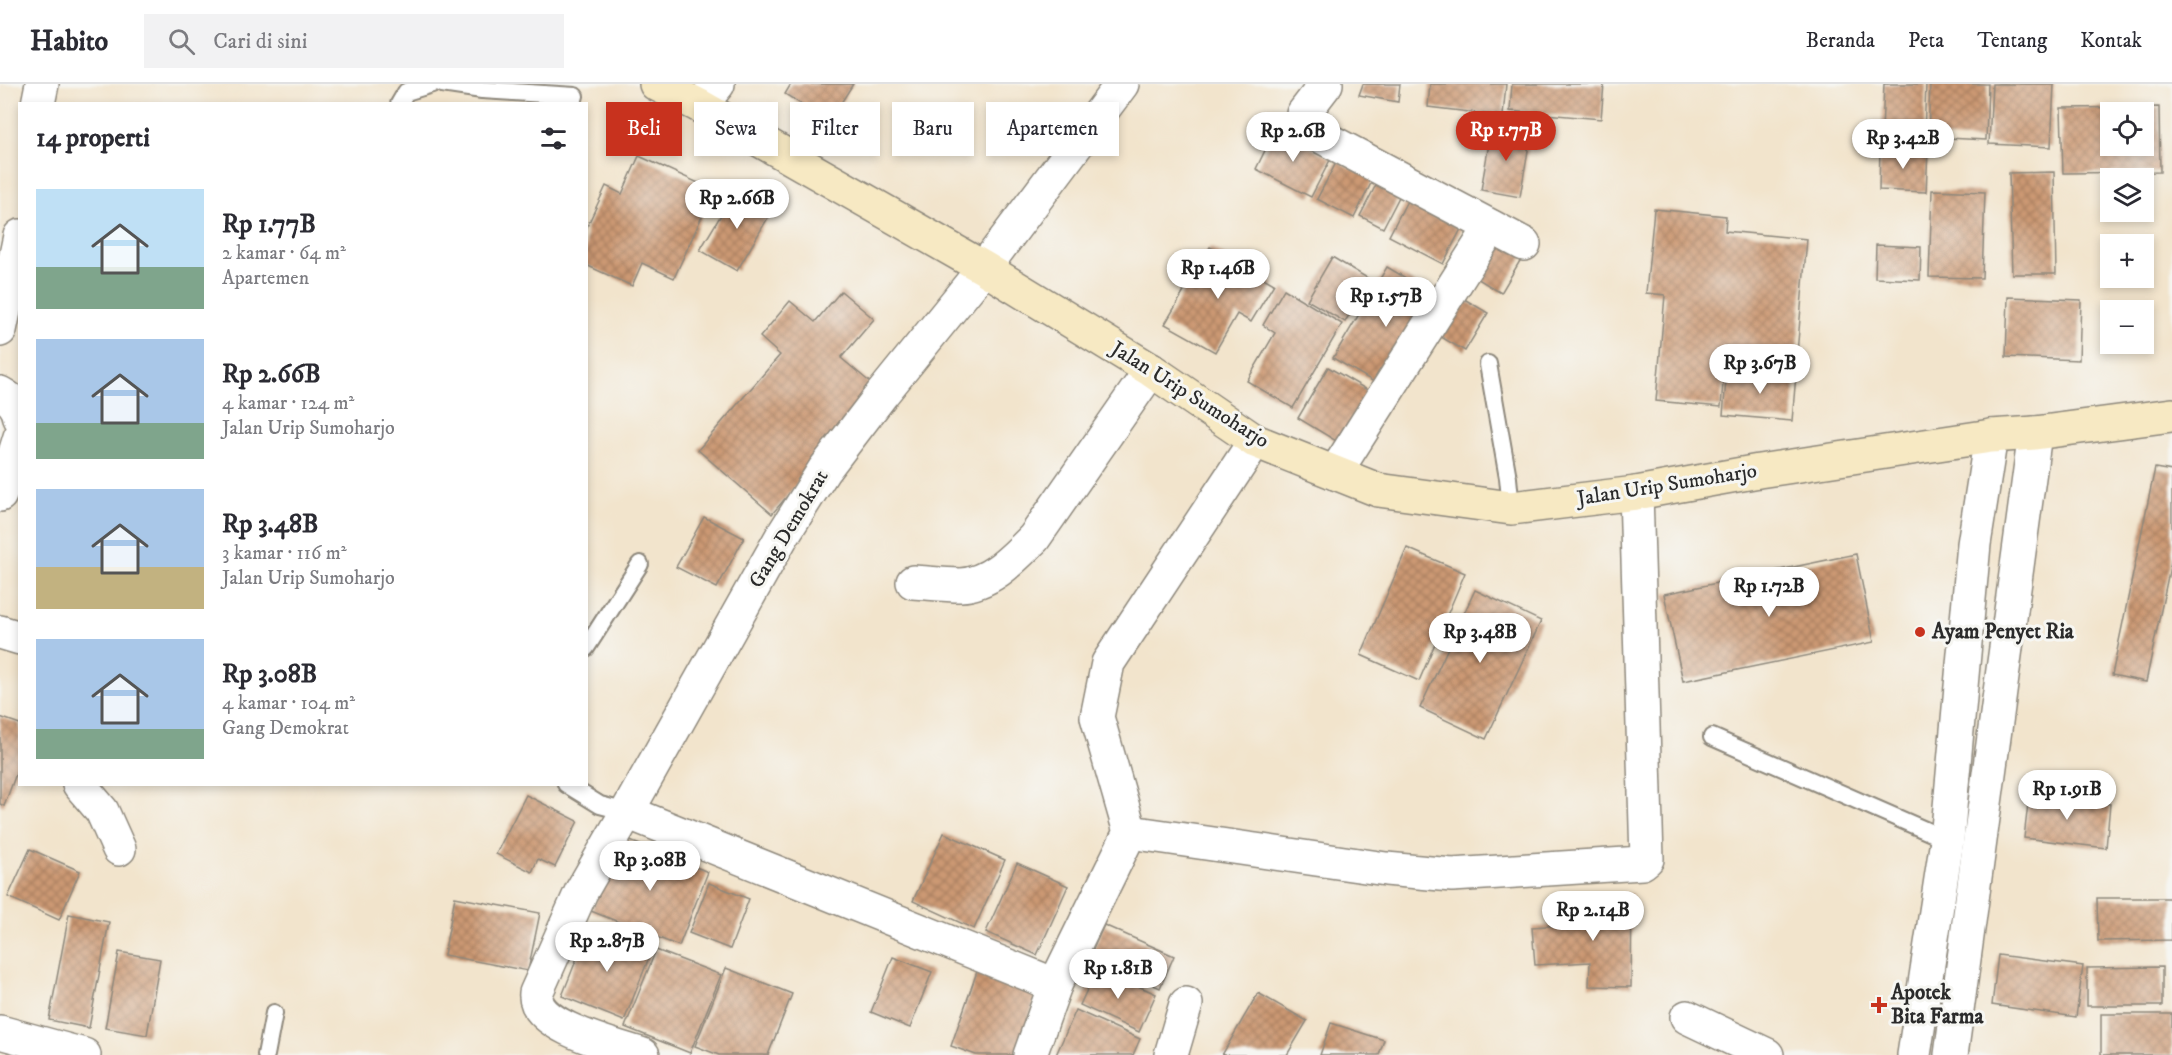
<!DOCTYPE html>
<html lang="id">
<meta charset="utf-8">
<style>
:root{--surface:#fff;--page:#f2f2f3;--text:#2b2b33;--muted:#7c7c81;--line:#e1e1e2;--accent:#c8321e}
body{margin:0;font-family:"IM FELL DW Pica",serif;background:var(--page);color:var(--text);height:100vh;display:flex;flex-direction:column;font-size:22px;white-space:nowrap}
*{box-sizing:border-box;margin:0}
p{font-size:20px;color:var(--muted)}
.icon{flex:none;width:33px;height:33px;fill:none;stroke:currentColor;stroke-width:2;stroke-linecap:round;stroke-linejoin:round}
.map{position:relative;flex:1;overflow:hidden}
.details{position:absolute;left:18px;top:18px;width:570px;height:684px;display:flex;flex-direction:column;background:var(--surface);border-radius:0px;box-shadow:0 3px 9px #0003}
.details>*{flex:none}
.banner{position:absolute;left:606px;top:18px;width:570px;height:54px;display:flex;gap:12px}
.buttons{position:absolute;left:2100px;top:18px;display:grid;gap:12px}
.buttons a{display:grid;place-items:center;width:54px;height:54px;border-radius:0px;background:var(--surface);box-shadow:0 3px 9px #0003;font-size:30px}
.price{position:absolute;translate:-50% -51px;padding:0 14px;border-radius:21px;background:#fff;color:#222;font-size:20px;line-height:39px;filter:drop-shadow(0 2px 3px #0008)}
.price::after{content:'';position:absolute;left:50%;top:36px;width:18px;height:14px;margin-left:-9px;background:inherit;clip-path:polygon(0 0,100% 0,50% 100%)}
.price.current{background:var(--accent);color:#fff}
ul{padding:0;list-style:none}
li{display:flex;align-items:center;gap:18px;height:150px;padding:0 18px}
li span{display:grid;place-items:center;flex:none;width:168px;height:120px;border-radius:0px;color:#555}
li>.icon{margin-inline-start:auto}
span .icon{width:72px;height:72px;fill:#fffc;stroke-width:1}
li b{font-size:26px}
h2{display:flex;justify-content:space-between;align-items:center;height:72px;padding:0 18px;font-size:26px}
.pill{padding:0 21px;border-radius:0px;background:var(--surface);box-shadow:0 3px 9px #0003;font-size:21px;line-height:54px}
.pill.current{background:var(--accent);color:#fff}
header{display:flex;align-items:center;gap:36px;box-sizing:border-box;height:84px;padding:0 30px;background:var(--surface);border-bottom:2px solid var(--line)}
header strong{font-size:28px}
nav{display:flex;gap:33px;margin-inline-start:auto;font-size:21px}
.search{width:420px;height:54px;background:var(--page);display:flex;align-items:center;gap:15px;box-sizing:border-box;padding:0 21px;border-radius:0px;color:var(--muted);font-size:22px}
.map>svg:first-child{display:block}
</style>
<header>
<strong>Habito</strong>
<div class="search"><svg class="icon" aria-label="search" viewBox="0 0 24 24"><circle cx="10" cy="10" r="6"/><path d="M15 15l6 6"/></svg>Cari di sini</div>
<nav><a>Beranda</a><a>Peta</a><a>Tentang</a><a>Kontak</a></nav>
</header>
<div class="map">
<svg width="2172" height="971" viewBox="0 0 2172 971">
<defs>
<pattern id="building-cross-hatch" width="8" height="8" patternUnits="userSpaceOnUse" patternTransform="scale(1.5)"><rect width="8" height="8" fill="#cc9973"/><path d="M0 0l8 8M0 8l8-8" fill="none" stroke="#a67d5f"/></pattern>
</defs>
<rect width="100%" height="100%" fill="#f6f6f2"/>
<filter id="ink" filterUnits="userSpaceOnUse"><feTurbulence type="fractalNoise" baseFrequency=".0167" numOctaves="2"/><feDisplacementMap in="SourceGraphic" scale="12" xChannelSelector="R" yChannelSelector="G"/><feConvolveMatrix kernelMatrix="1 2 1 2 8 2 1 2 1" color-interpolation-filters="sRGB"/></filter>
<filter id="wash" filterUnits="userSpaceOnUse"><feTurbulence type="fractalNoise" baseFrequency=".008" numOctaves="4" result="noise"/><feDisplacementMap in="SourceGraphic" scale="24" xChannelSelector="R" yChannelSelector="G"/><feGaussianBlur stdDeviation="1.35" result="paint"/><feColorMatrix in="noise" values="0 0 0 0 0 0 0 0 0 0 0 0 0 0 0 0 0 1.4 0 .05"/><feComposite in="paint" operator="in"/></filter>
<g filter="url(#wash)">
<rect width="100%" height="100%" fill="#f2e4cc"/>
<g id="blocks">
<g fill="url(#building-cross-hatch)" fill-rule="evenodd">
<path d="M791,0H853L829,38L785,10Z"/>
<path d="M1363,0H1400L1398,18L1359,11Z"/>
<path d="M1430,0H1506L1503,32L1428,23Z"/>
<path d="M1512,0H1604L1601,35L1510,27Z"/>
<path d="M1884,0H1926L1924,50L1882,48Z"/>
<path d="M1930,0H1988L1986,56L1928,53Z"/>
<path d="M1992,0H2054L2051,63L1989,60Z"/>
<path d="M2159,23L2160,88L2063,89L2061,24ZM2110,28H2144V62H2110Z"/>
<path d="M1492,42L1531,49L1520,113L1481,106Z"/>
<path d="M1275,46L1331,74L1311,113L1256,85Z"/>
<path d="M1880,65L1928,66L1926,108L1879,106Z"/>
<path d="M639,72L714,106L674,194L642,179L632,202L586,181V145L606,102L622,110Z"/>
<path d="M1337,77L1373,95L1354,134L1317,115Z"/>
<path d="M2054,88L2056,190H2012L2009,89Z"/>
<path d="M1379,95L1402,107L1383,144L1360,132Z"/>
<path d="M737,104L773,125L737,187L700,166Z"/>
<path d="M1932,106L1985,108L1982,194L1929,193Z"/>
<path d="M1410,111L1464,139L1443,180L1389,152Z"/>
<path d="M1654,125L1726,132L1725,147L1807,155L1797,269L1726,262L1721,323L1656,317L1665,211L1646,209Z"/>
<path d="M1489,150L1524,170L1501,209L1467,188Z"/>
<path d="M1876,161L1921,163L1920,196L1875,194Z"/>
<path d="M1210,163L1274,200L1251,238L1237,230L1215,268L1165,240Z"/>
<path d="M1332,173L1369,195L1345,238L1307,216Z"/>
<path d="M1387,183L1440,214L1386,305L1333,274Z"/>
<path d="M1284,205L1342,240L1293,324L1247,297L1275,249L1263,241Z"/>
<path d="M841,207L874,235L841,274L878,305L772,430L698,366L780,271L760,253L790,217L815,238Z"/>
<path d="M1454,209L1488,229L1465,267L1431,247Z"/>
<path d="M2008,213L2081,216L2079,276L2006,273Z"/>
<path d="M1328,283L1376,311L1346,363L1298,334Z"/>
<path d="M1727,285L1796,291L1792,337L1723,331Z"/>
<path d="M2155,384L2172,387V473L2146,598L2112,591Z"/>
<path d="M704,433L744,454L717,504L676,483Z"/>
<path d="M1407,464L1465,489L1419,597L1361,571Z"/>
<path d="M1856,470L1874,558L1683,597L1664,510Z"/>
<path d="M1475,506L1541,537L1486,655L1420,624Z"/>
<path d="M0,633L20,640V679L4,722L0,720Z"/>
<path d="M526,711L578,737L555,783L538,775L532,788L496,770Z"/>
<path d="M2029,711L2110,720L2106,764L2024,754Z"/>
<path d="M944,749L1005,776L974,845L913,817Z"/>
<path d="M620,753L708,788L679,862L591,827Z"/>
<path d="M30,765L80,787L59,836L8,813Z"/>
<path d="M1017,779L1068,802L1037,871L986,848Z"/>
<path d="M709,799L749,815L730,865L689,849Z"/>
<path d="M1591,810H1632L1631,903L1589,902L1590,878L1535,881L1532,843L1590,839Z"/>
<path d="M455,813L540,829L528,887L444,871Z"/>
<path d="M2097,814H2172V856L2098,857Z"/>
<path d="M69,830L109,838L89,944L49,936Z"/>
<path d="M590,841L652,866L624,937L562,912Z"/>
<path d="M1104,841L1174,872L1160,904L1090,872Z"/>
<path d="M656,866L721,891L690,969L625,943Z"/>
<path d="M119,868L160,875L147,951L105,944Z"/>
<path d="M1998,871L2083,882L2076,933L1992,921Z"/>
<path d="M893,873L932,888L910,944L871,928Z"/>
<path d="M979,882L1040,903L1016,971H976L951,962Z"/>
<path d="M2162,883V922H2087V884Z"/>
<path d="M726,884L792,910L768,971H719L695,962Z"/>
<path d="M1097,884L1156,910L1139,948L1080,921Z"/>
<path d="M1258,909L1307,937L1287,971H1222Z"/>
<path d="M1076,926L1140,955L1133,971H1056Z"/>
<rect x="2101" y="930" width="71" height="41"/>
<path d="M1331,939L1384,956L1379,971H1320Z"/>
</g>
</g>
</g>
<g filter="url(#ink)">
<use href="#blocks" fill-opacity="0" stroke="#8e887c" stroke-width="1.5"/>
<g fill="none" stroke-linecap="round" stroke-linejoin="round">
<g stroke="#8e887c" stroke-width="20">
<g id="service">
<path d="M442,0L482,6L575,12"/>
<path d="M399,20L406,8L432,0"/>
<path d="M1488,280L1508,394L1511,424"/>
<path d="M586,564L640,480"/>
<path d="M1712,653L1950,757"/>
<path d="M566,700L600,721L627,728"/>
<path d="M266,971L274,929"/>
</g>
</g>
<g stroke="#8e887c" stroke-width="36">
<g id="minor">
<path d="M1326,0L1303,30V38L1309,46L1524,160"/>
<path d="M38,20L42,0"/>
<path d="M700,22L718,0"/>
<path d="M0,246L20,152"/>
<path d="M0,309C11,315 18,321 20,334"/>
<path d="M1335,389L1491,143"/>
<path d="M0,411L11,382L20,353"/>
<path d="M913,498C929,499 945,501 960,501C990,500 1014,474 1034,454L1151,286"/>
<path d="M0,548L20,554"/>
<path d="M79,700L102,727L119,765"/>
<path d="M627,728L781,454L824,386L882,310L984,184L1122,0"/>
<path d="M1130,748L1386,785L1452,791L1642,779L1647,775L1636,409"/>
<path d="M1687,933L1767,971"/>
<path d="M0,948L84,971"/>
<path d="M643,971C617,962 532,943 536,909L581,808L627,728L1055,901"/>
<path d="M1030,971L1055,901L1130,748L1097,633L1108,579L1255,357"/>
<path d="M1171,971L1186,920"/>
<path d="M1914,971L1947,756L1974,460L1991,352"/>
<path d="M1951,971L2035,349"/>
</g>
</g>
<g stroke="#8e887c" stroke-width="36">
<path id="secondary" d="M656,0L700,22L984,184L1151,286L1255,357L1378,406L1511,424L1636,409L1759,387L1991,352L2035,349L2172,331"/>
</g>
<use href="#service" stroke="#fff" stroke-width="16"/>
<use href="#minor" stroke="#fff" stroke-width="33"/>
<use href="#secondary" stroke="#f7e9c3" stroke-width="33"/>
</g>
</g>
<g fill="#c8321e" stroke="#f6f6f2" stroke-width="2">
<circle cx="1920" cy="548" r="6"/>
<path d="M1876 912h6v6h6v6h-6v6h-6v-6h-6v-6h6z"/>
</g>
<g text-anchor="middle" dominant-baseline="central" stroke-width="6" stroke-linejoin="round" paint-order="stroke">
<g font-size="21" fill="#2b2b2b" stroke="#f6f6f2">
<text transform="translate(1190 311) rotate(32)">Jalan Urip Sumoharjo</text>
<text transform="translate(1667 401) rotate(-9)">Jalan Urip Sumoharjo</text>
<text transform="translate(789 445) rotate(-59)">Gang Demokrat</text>
</g>
<g font-size="21" font-weight="bold" fill="#2b2b2b" stroke="#f6f6f2" text-anchor="start">
<text x="1932" y="548">Ayam Penyet Ria</text>
<text x="1891" y="909">Apotek<tspan x="1891" dy="24">Bita Farma</tspan></text>
</g>
</g>
</svg>
<div class="buttons">
<a><svg class="icon" aria-label="locate" viewBox="0 0 24 24"><circle cx="12" cy="12" r="6"/><path d="M12 2v4M12 18v4M2 12h4M18 12h4"/></svg></a>
<a><svg class="icon" aria-label="layers" viewBox="0 0 24 24"><path d="M12 4l9 5-9 5-9-5zM3 14l9 5 9-5"/></svg></a>
<a>+</a>
<a>−</a>
</div>
<b class="price current" style="left:1506px;top:78px">Rp 1.77B</b>
<b class="price" style="left:1293px;top:79px">Rp 2.6B</b>
<b class="price" style="left:1903px;top:86px">Rp 3.42B</b>
<b class="price" style="left:737px;top:146px">Rp 2.66B</b>
<b class="price" style="left:1218px;top:216px">Rp 1.46B</b>
<b class="price" style="left:1386px;top:244px">Rp 1.57B</b>
<b class="price" style="left:1760px;top:311px">Rp 3.67B</b>
<b class="price" style="left:1769px;top:534px">Rp 1.72B</b>
<b class="price" style="left:1480px;top:580px">Rp 3.48B</b>
<b class="price" style="left:2067px;top:737px">Rp 1.91B</b>
<b class="price" style="left:650px;top:808px">Rp 3.08B</b>
<b class="price" style="left:1593px;top:858px">Rp 2.14B</b>
<b class="price" style="left:607px;top:889px">Rp 2.87B</b>
<b class="price" style="left:1118px;top:916px">Rp 1.81B</b>
<div class="banner">
<a class="pill current">Beli</a>
<a class="pill">Sewa</a>
<a class="pill">Filter</a>
<a class="pill">Baru</a>
<a class="pill">Apartemen</a>
</div>
<section class="details">
<h2>14 properti<svg class="icon" aria-label="filters" viewBox="0 0 24 24"><path d="M4 7h16M4 17h16"/><circle cx="9" cy="7" r="2"/><circle cx="15" cy="17" r="2"/></svg></h2>
<ul>
<li><span style="background:linear-gradient(#bfe0f5 65%,#7fa58c 0)"><svg class="icon" aria-label="home" viewBox="0 0 24 24"><path d="M3 11l9-7 9 7M6 9v11h12V9"/></svg></span><div><b>Rp 1.77B</b><p>2 kamar · 64 m²</p><p>Apartemen</p></div></li>
<li><span style="background:linear-gradient(#a9c7e8 70%,#7fa58c 0)"><svg class="icon" aria-label="home" viewBox="0 0 24 24"><path d="M3 11l9-7 9 7M6 9v11h12V9"/></svg></span><div><b>Rp 2.66B</b><p>4 kamar · 124 m²</p><p>Jalan Urip Sumoharjo</p></div></li>
<li><span style="background:linear-gradient(#a9c7e8 65%,#c2b280 0)"><svg class="icon" aria-label="home" viewBox="0 0 24 24"><path d="M3 11l9-7 9 7M6 9v11h12V9"/></svg></span><div><b>Rp 3.48B</b><p>3 kamar · 116 m²</p><p>Jalan Urip Sumoharjo</p></div></li>
<li><span style="background:linear-gradient(#a9c7e8 75%,#7fa58c 0)"><svg class="icon" aria-label="home" viewBox="0 0 24 24"><path d="M3 11l9-7 9 7M6 9v11h12V9"/></svg></span><div><b>Rp 3.08B</b><p>4 kamar · 104 m²</p><p>Gang Demokrat</p></div></li>
</ul>
</section>
</div>
